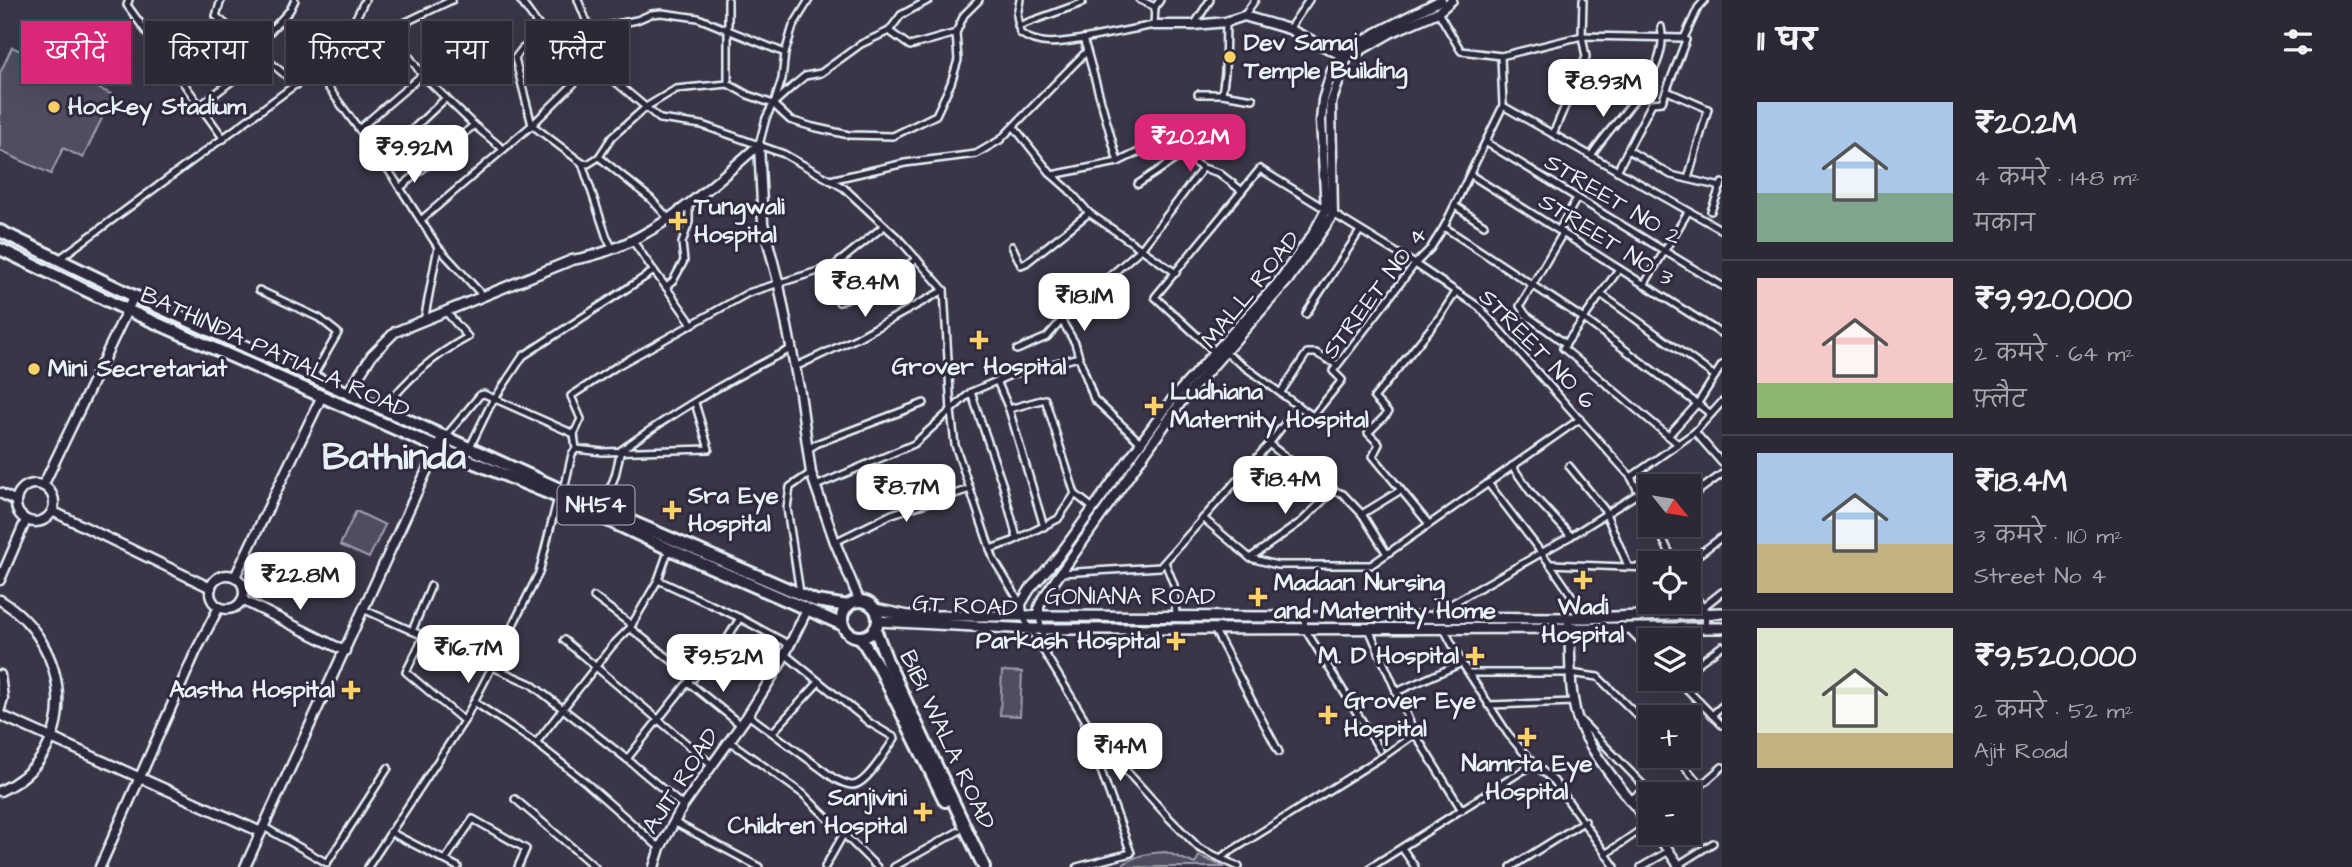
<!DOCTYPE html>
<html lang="hi">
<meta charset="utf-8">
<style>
:root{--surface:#2c2836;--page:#34303e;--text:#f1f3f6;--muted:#a6a6ad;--line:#484451;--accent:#db2777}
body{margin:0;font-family:"Architects Daughter","Playpen Sans Deva",sans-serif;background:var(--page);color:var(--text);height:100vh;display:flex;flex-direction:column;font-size:26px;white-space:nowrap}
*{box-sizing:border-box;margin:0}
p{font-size:23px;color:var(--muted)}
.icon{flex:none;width:38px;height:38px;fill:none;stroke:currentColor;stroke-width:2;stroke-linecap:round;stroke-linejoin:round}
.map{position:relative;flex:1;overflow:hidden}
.sheet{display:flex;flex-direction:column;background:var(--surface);width:630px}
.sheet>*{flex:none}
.hud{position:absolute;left:21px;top:21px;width:665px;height:63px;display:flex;gap:14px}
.needle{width:46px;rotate:120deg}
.fabs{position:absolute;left:1638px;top:474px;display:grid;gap:14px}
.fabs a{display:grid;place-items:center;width:63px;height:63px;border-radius:0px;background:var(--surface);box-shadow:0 7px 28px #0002,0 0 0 2px var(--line);font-size:35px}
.price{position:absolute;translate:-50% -60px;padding:0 16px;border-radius:14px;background:#fff;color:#222;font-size:23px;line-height:46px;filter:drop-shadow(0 2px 4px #0008)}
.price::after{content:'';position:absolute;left:50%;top:42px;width:21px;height:16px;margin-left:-10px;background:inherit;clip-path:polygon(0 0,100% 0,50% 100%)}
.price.selected{background:var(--accent);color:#fff}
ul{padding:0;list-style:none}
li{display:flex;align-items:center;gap:21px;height:175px;padding:0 35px}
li+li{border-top:2px solid var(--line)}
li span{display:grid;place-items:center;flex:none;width:196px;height:140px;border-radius:0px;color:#555}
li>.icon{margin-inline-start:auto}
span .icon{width:84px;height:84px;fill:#fffc;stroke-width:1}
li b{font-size:30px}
h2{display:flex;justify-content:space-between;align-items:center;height:84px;padding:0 35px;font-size:30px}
.tag{padding:0 24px;border-radius:0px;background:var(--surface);box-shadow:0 7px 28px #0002,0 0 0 2px var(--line);font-size:24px;line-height:63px}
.tag.selected{background:var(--accent);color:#fff}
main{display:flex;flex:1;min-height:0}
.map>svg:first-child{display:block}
</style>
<main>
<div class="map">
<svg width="1722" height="867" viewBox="0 0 1722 867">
<rect width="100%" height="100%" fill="#3a3648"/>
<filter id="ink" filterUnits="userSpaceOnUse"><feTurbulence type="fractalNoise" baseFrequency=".0143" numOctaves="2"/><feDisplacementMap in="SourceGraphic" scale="14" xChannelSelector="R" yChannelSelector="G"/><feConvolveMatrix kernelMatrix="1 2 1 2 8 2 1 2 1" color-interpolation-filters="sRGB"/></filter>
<g filter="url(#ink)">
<g fill="#504e5f" stroke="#9ca0ac" stroke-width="2">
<path d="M43,37L102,64L92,85L113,95L83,158L63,148L51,174L0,151V73L12,47L34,57Z"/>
<path d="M356,511L385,525L369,558L340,545Z"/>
<path d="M1002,671L1022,672L1020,716L1000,715Z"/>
<path d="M1166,852L1195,864L1199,856L1225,867H1120C1134,855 1148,853 1166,852Z"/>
</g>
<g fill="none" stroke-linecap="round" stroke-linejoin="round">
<g stroke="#e8f1f8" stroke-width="10">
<g id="street">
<path d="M129,0L127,5L224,139"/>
<path d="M221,0L216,16L297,85"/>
<path d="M520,0L544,33L522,49L515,58L532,125L582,163L588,164L599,157L612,137L646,107L676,89L728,84"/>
<path d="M728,0V84L748,95L773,104L790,120L813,127L849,135L893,136L936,115L951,83L958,60L956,33"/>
<path d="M1020,0L1017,15L1020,33C1039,47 1060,43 1083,39"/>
<path d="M1140,0L1155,7"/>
<path d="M1438,12L1461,51L1501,56L1582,36L1583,0"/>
<path d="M1244,16L1255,0"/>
<path d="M1194,25L1210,0"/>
<path d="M1018,26L1082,3L1083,0"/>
<path d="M396,27L409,56L422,75L474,125L503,149"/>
<path d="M590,29L637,20L651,14L662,13L698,18L785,53"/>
<path d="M1289,29L1309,0"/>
<path d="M889,31L910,46L956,33L964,15L979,0"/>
<path d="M1087,51L1118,162"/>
<path d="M338,53L365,0"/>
<path d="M594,64L660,119L702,125L784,154L844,188L899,239L944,290L951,411L955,445L994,560L1021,604"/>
<path d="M316,71L384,163L438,247L424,321"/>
<path d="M1667,91L1708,109L1688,179"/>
<path d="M1198,94H1222L1253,99"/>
<path d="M1222,94L1225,73L1226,22"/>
<path d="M775,101L782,79L785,53L793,26L809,0"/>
<path d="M201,105L237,77L254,49L290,10L295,0"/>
<path d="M1503,106L1722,230"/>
<path d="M1014,127L1052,175L1069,190L1089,213L1176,273"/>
<path d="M359,129L422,75"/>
<path d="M1553,134L1586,57L1582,36L1684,38"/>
<path d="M1487,143L1722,286"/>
<path d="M759,145L766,118L773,104L793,86L805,76L821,73L861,44L889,31L901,15L929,0"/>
<path d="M1628,150L1671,175L1721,187"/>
<path d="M1591,156C1613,119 1671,75 1661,27"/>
<path d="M599,157L651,199L668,218"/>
<path d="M381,159L446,98"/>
<path d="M582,163L607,238L613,249"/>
<path d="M1617,171L1652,103L1662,102L1686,40L1684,38L1698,8L1705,0"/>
<path d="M1052,175L1118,162L1159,142L1169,141L1178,145L1182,155"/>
<path d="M1471,175L1722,334"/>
<path d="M830,180L905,163L976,154L1000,140L1087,51L1083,39L1154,25L1155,7L1160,0"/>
<path d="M1138,184L1182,155L1203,168L1219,173L1242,191"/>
<path d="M400,188L474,125"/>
<path d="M1455,206L1484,225"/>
<path d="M1711,211L1722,183"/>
<path d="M421,220L532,125L601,57L578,0"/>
<path d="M1444,227L1584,319L1711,414"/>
<path d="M1559,230L1577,198"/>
<path d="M1563,233L1520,306L1526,315L1566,344"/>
<path d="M632,240L654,271"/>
<path d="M1012,246L1021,265L1026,263L1089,213"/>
<path d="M438,247L484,297"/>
<path d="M59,259L333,57L452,0"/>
<path d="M1619,269L1563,348L1678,444"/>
<path d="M1644,285L1688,212"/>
<path d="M666,287L692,324"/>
<path d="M259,290L319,318L338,333L313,376"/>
<path d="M1602,295L1715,376"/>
<path d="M839,302L880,282L917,259"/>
<path d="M1306,314L1360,231"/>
<path d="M1062,321L1075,343L1079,357"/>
<path d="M1017,350L1047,337L1068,313L1142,248L1203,168"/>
<path d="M1216,353L1155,297L1260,169L1415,264L1479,307L1631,477L1650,515"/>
<path d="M1226,353L1298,406"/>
<path d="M795,367L857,338L944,290"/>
<path d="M997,381L1009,409L1044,527"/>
<path d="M971,392L1003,486L1017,538"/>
<path d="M1281,392L1307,353H1316L1337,365"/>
<path d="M385,408C407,378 435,355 468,337L446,312"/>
<path d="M1009,409L1045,399L1075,494L1093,508"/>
<path d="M1695,432L1722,402"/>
<path d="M446,436L480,395L484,394L574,434"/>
<path d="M1668,436L1698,403L1722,365"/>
<path d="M1269,444L1324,487L1343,494L1362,514L1387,554"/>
<path d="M470,447L490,406L523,356L654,271L666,287L673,281L684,261L682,243L689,222V205"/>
<path d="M576,449L603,452L709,449L695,403"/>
<path d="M808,449L818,443L924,403"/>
<path d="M1512,466L1532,494L1571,536"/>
<path d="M1569,466L1604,509L1628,566"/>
<path d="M1631,477L1695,432L1722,463"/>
<path d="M1488,483L1550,564L1587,618"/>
<path d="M816,486L914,444L971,392L1013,374L1079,357L1094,399L1141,443"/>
<path d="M564,490L572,454L576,449L574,434L581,419L571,396L617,366L748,293L834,266L884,226"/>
<path d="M1401,490L1373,456L1379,444L1368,433L1388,413L1374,398L1439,318L1456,292"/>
<path d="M1689,498L1722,474"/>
<path d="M602,508L615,476L621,450C675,412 732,377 791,349"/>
<path d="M1362,514L1401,490L1429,524"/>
<path d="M1203,518L1250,558L1277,565H1371L1580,419"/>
<path d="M1656,525L1675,564"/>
<path d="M835,542L892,514L970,489"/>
<path d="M990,549L1013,541L1058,519L1075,494"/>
<path d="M1250,558L1302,521L1334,490"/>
<path d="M1165,562L1174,585L1176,616"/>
<path d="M1550,564L1650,568"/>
<path d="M1686,564L1722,537"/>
<path d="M1061,573L1160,567L1269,444L1298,406L1313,416L1342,380L1333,371L1415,264L1430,249L1444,227L1503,106L1501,56"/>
<path d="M658,580L740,618L790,645"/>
<path d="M1689,587L1706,612L1705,628"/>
<path d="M800,593L787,508L790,487L811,473"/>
<path d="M594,597L632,625"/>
<path d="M1702,608L1722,592"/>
<path d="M365,610L531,684L627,759L683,806"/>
<path d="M1039,616L1046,650"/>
<path d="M1430,616L1571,536L1639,493"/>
<path d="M1023,617L1095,736L1169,818L1199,848L1239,867"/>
<path d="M1304,617L1305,629L1380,750"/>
<path d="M630,628L694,678"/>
<path d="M1214,629L1279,752"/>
<path d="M1369,629L1415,734L1462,810"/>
<path d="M1444,629L1462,663L1508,734L1532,762L1554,781L1615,867"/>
<path d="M1629,629L1650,651"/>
<path d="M412,631L431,586"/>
<path d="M424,636L406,672L464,721"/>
<path d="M727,639L779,666"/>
<path d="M564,640L712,765"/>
<path d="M1689,670L1722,646"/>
<path d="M1469,673H1570L1598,677L1650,728"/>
<path d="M1677,679L1722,725"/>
<path d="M689,683L741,725"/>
<path d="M1396,692L1462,663"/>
<path d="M474,702L536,743L584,781L660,848"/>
<path d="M1488,705L1575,702"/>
<path d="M748,715L835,779C840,781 847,785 852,785C866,786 887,749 895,738L870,723L786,655"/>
<path d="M1712,715L1722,706"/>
<path d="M1581,721L1652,794"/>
<path d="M773,732L818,683"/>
<path d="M729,741L803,794L877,867"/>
<path d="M536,743L612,646L630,628L658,580L669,549"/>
<path d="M1676,756L1701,786"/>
<path d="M627,759L712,652L725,642L740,618"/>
<path d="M1689,796L1722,767"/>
<path d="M515,799L595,867"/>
<path d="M1631,799L1646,789"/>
<path d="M674,822L759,867"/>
<path d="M264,827L327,863L388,768"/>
<path d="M390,832L458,867"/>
<path d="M1402,848L1415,867"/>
<path d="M1607,853L1649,824"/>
<path d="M1220,858L1385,755L1415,734"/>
<path d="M445,860L473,819L526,849L518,867"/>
<path d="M1678,865L1713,843"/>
<path d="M368,867L464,721L492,667L539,573L558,497"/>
<path d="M825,867L843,835"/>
<path d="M894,867L959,831"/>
<path d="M1077,867L1131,853L1084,724"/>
<path d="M1371,867L1527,768L1532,762"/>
<path d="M1511,867L1585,821"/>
<path d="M1641,867L1669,851"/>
</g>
</g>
<g stroke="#e8f1f8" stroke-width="13">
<g id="secondary">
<path d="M1154,25H1194L1226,22L1244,16L1289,29L1345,57"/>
<path d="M759,145L763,223L779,285L800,393L811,473L835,542L860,602"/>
<path d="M348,392L372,355L395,332L572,260C646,249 705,191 759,145"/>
<circle cx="35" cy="503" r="19"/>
<path d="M43,486L134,296"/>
<path d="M0,493L16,501"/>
<path d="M52,511L211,588"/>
<circle cx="227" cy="592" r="17"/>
<path d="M235,577L322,396"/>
<path d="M0,580L26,520"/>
<path d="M0,600C72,643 83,753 0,791"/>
<path d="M242,600L345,651"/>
<path d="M1022,615L1021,604L1030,589L1058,557L1174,397L1277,284L1313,234L1326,210L1321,121L1323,100L1332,70L1342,56L1376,33L1441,0"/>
<path d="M1039,616V607L1043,598L1181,402L1288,280L1333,215L1331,103L1347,58L1392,32L1438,12L1452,0"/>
<path d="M1569,624C1571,655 1568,687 1577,717C1590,755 1627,794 1650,826"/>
<path d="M0,675L3,698L0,709"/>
<path d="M0,715L261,832"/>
<path d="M1656,833L1680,867"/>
<path d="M100,867L196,651L219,607"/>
<path d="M245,867L443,435"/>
<path d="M654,867L660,848L683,806L748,715L779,666L807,610"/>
</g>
</g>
<g stroke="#e8f1f8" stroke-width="14">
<g id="primary">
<path d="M875,609L908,616H1039L1587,618L1722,613"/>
<path d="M878,621L1030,629L1722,628"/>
</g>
</g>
<g stroke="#e8f1f8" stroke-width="16">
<g id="highway">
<path d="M0,231L134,296L628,520L816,601L848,606"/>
<path d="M0,249L127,310L436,447L558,497L669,549L843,625"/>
<circle cx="860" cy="619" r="18"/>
<path d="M875,629L888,663L984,867"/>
<path d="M860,637L881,671L945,801"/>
</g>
</g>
<use href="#street" stroke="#2f2a3d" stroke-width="5"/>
<use href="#secondary" stroke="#2f2a3d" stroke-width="8"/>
<use href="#primary" stroke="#2f2a3d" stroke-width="9"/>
<use href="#highway" stroke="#2f2a3d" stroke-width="10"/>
</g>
</g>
<g fill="#ffd166" stroke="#2f2a3d" stroke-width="2.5">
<circle cx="1230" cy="57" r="7"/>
<circle cx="54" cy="107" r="7"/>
<path d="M674.5 210.5h7v7h7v7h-7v7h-7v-7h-7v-7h7z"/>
<path d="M975.5 329.5h7v7h7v7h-7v7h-7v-7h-7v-7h7z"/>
<circle cx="34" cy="369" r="7"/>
<path d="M1150.5 395.5h7v7h7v7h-7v7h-7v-7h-7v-7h7z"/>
<path d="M668.5 499.5h7v7h7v7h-7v7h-7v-7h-7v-7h7z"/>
<path d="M1579.5 569.5h7v7h7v7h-7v7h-7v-7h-7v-7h7z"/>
<path d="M1254.5 586.5h7v7h7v7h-7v7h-7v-7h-7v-7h7z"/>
<path d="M1172.5 630.5h7v7h7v7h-7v7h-7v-7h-7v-7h7z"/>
<path d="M1471.5 645.5h7v7h7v7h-7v7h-7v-7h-7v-7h7z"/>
<path d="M347.5 679.5h7v7h7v7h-7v7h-7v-7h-7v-7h7z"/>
<path d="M1324.5 704.5h7v7h7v7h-7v7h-7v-7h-7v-7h7z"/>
<path d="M1523.5 726.5h7v7h7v7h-7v7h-7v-7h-7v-7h7z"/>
<path d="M919.5 801.5h7v7h7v7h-7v7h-7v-7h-7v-7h7z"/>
</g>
<g text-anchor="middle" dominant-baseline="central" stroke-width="6" stroke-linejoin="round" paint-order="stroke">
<rect fill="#2f2a3d" stroke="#b0b5c0" stroke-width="2" x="557.5" y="485.5" width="77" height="39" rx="5"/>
<g font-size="23" font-weight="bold" fill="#e8f1f8">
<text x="596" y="505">NH54</text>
</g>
<g font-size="24" font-weight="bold" fill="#e8f1f8" stroke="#2f2a3d" text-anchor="start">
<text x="1244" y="43">Dev Samaj<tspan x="1244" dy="28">Temple Building</tspan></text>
<text x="68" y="107">Hockey Stadium</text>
<text x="694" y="207">Tungwali<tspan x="694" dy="28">Hospital</tspan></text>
<text x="979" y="367" text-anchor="middle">Grover Hospital</text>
<text x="48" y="369">Mini Secretariat</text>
<text x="1170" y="392">Ludhiana<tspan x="1170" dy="28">Maternity Hospital</tspan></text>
<text x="688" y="496">Sra Eye<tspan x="688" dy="28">Hospital</tspan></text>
<text x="1274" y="583">Madaan Nursing<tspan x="1274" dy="28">and Maternity Home</tspan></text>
<text x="1583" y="607" text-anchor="middle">Wadi<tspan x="1583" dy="28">Hospital</tspan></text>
<text x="1160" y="641" text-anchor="end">Parkash Hospital</text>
<text x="1459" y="656" text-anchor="end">M. D Hospital</text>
<text x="335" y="690" text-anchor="end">Aastha Hospital</text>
<text x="1344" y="701">Grover Eye<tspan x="1344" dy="28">Hospital</tspan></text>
<text x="1527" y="764" text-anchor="middle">Namrta Eye<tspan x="1527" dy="28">Hospital</tspan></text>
<text x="907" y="798" text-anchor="end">Sanjivini<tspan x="907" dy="28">Children Hospital</tspan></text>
</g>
<g font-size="24" fill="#e8f1f8" stroke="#2f2a3d">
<text transform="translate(1613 200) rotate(31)">STREET NO 2</text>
<text transform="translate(1606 240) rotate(32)">STREET NO 3</text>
<text transform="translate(1251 290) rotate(-51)">MALL ROAD</text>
<text transform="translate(1375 293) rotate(-53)">STREET NO 4</text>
<text transform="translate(1537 349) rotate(46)">STREET NO 6</text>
<text transform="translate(275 353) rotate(24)">BATHINDA PATIALA ROAD</text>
<text x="1130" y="597">GONIANA ROAD</text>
<text transform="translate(965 606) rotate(3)">GT ROAD</text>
<text transform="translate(947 740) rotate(65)">BIBI WALA ROAD</text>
<text transform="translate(681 781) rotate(-57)">AJIT ROAD</text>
</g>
<g font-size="38" font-weight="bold" fill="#e8f1f8" stroke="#2f2a3d">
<text x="394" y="458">Bathinda</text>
</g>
</g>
</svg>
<div class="fabs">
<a><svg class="needle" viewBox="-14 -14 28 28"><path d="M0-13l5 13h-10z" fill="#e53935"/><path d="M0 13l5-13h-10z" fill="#a6a6ad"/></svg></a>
<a><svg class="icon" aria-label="locate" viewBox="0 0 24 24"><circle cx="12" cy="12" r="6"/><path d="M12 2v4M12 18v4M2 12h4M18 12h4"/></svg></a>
<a><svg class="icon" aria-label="layers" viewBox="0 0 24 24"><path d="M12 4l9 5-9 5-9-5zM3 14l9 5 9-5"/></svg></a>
<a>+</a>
<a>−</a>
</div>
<b class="price" style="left:1603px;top:119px">₹8.93M</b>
<b class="price selected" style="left:1190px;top:174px">₹20.2M</b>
<b class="price" style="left:414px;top:185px">₹9.92M</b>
<b class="price" style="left:865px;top:319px">₹8.4M</b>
<b class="price" style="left:1084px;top:333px">₹18.1M</b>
<b class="price" style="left:1285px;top:516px">₹18.4M</b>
<b class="price" style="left:906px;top:524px">₹8.7M</b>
<b class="price" style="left:300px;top:612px">₹22.8M</b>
<b class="price" style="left:468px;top:685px">₹16.7M</b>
<b class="price" style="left:723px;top:694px">₹9.52M</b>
<b class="price" style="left:1120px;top:783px">₹14M</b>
<div class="hud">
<a class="tag selected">खरीदें</a>
<a class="tag">किराया</a>
<a class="tag">फ़िल्टर</a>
<a class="tag">नया</a>
<a class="tag">फ़्लैट</a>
</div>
</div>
<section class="sheet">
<h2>11 घर<svg class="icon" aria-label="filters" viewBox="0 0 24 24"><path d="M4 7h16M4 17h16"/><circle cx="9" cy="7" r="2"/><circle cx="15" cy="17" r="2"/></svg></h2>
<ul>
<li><span style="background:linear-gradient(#a9c7e8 65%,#7fa58c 0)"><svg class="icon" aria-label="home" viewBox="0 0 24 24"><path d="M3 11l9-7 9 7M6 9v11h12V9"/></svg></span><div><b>₹20.2M</b><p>4 कमरे · 148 m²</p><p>मकान</p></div></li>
<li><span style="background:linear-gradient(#f6c9c9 75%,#8fb573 0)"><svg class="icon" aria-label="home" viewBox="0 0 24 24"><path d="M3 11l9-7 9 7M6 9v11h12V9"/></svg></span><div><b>₹9,920,000</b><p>2 कमरे · 64 m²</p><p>फ़्लैट</p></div></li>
<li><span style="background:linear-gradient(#a9c7e8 65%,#c2b280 0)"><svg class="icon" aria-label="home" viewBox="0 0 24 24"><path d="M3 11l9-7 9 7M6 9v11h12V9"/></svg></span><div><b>₹18.4M</b><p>3 कमरे · 110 m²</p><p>Street No 4</p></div></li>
<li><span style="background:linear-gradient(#dfe7d0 75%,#c2b280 0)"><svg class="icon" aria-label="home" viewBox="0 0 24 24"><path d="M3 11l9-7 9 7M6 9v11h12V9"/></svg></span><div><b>₹9,520,000</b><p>2 कमरे · 52 m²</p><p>Ajit Road</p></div></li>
</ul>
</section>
</main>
